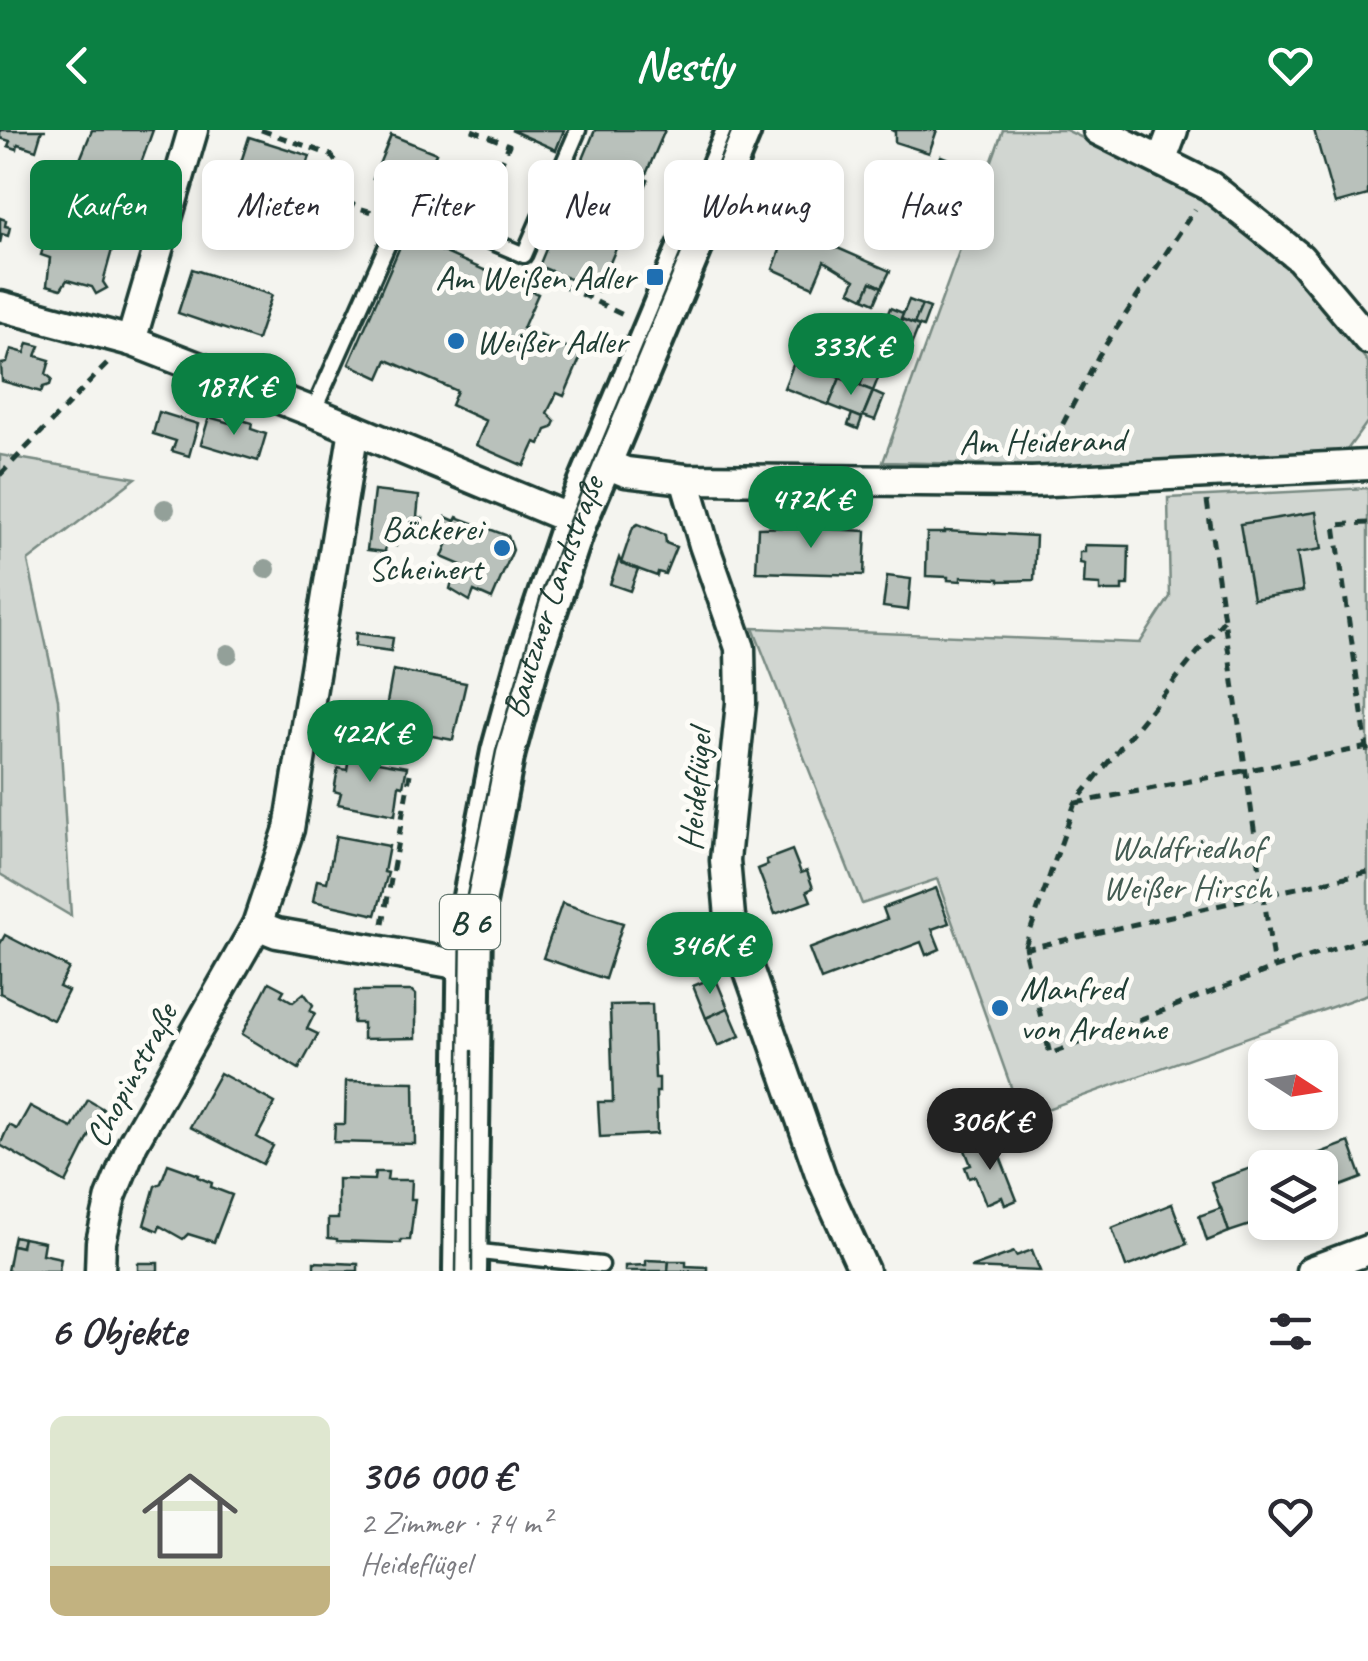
<!DOCTYPE html>
<html lang="de">
<meta charset="utf-8">
<style>
:root{--surface:#fff;--page:#f7f7f7;--text:#2b2b33;--muted:#7c7c81;--accent:#0b8043}
body{margin:0;font-family:Caveat,sans-serif;background:var(--page);color:var(--text);height:100vh;display:flex;flex-direction:column;font-size:38px;white-space:nowrap}
*{box-sizing:border-box;margin:0}
p{font-size:32px;color:var(--muted)}
.icon{flex:none;width:55px;height:55px;fill:none;stroke:currentColor;stroke-width:2;stroke-linecap:round;stroke-linejoin:round}
.map{position:relative;height:1141px;overflow:hidden}
.panel{display:flex;flex-direction:column;background:var(--surface);flex:1}
.panel>*{flex:none}
.banner{position:absolute;left:30px;top:30px;width:1310px;height:90px;display:flex;gap:20px}
.needle{width:65px;rotate:102deg}
.tools{position:absolute;left:1248px;top:910px;display:grid;gap:20px}
.tools a{display:grid;place-items:center;width:90px;height:90px;border-radius:15px;background:var(--surface);box-shadow:0 5px 15px #0003;font-size:50px}
.price{position:absolute;translate:-50% -85px;padding:0 22px;border-radius:35px;background:var(--accent);color:#fff;font-size:32px;line-height:65px;filter:drop-shadow(0 2px 5px #0008)}
.price::after{content:'';position:absolute;left:50%;top:60px;width:30px;height:22px;margin-left:-15px;background:inherit;clip-path:polygon(0 0,100% 0,50% 100%)}
.price.current{background:#222;color:#fff}
ul{padding:0;list-style:none}
li{display:flex;align-items:center;gap:30px;height:250px;padding:0 50px}
li span{display:grid;place-items:center;flex:none;width:280px;height:200px;border-radius:15px;color:#555}
li>.icon{margin-inline-start:auto}
span .icon{width:120px;height:120px;fill:#fffc;stroke-width:1}
li b{font-size:42px}
h2{display:flex;justify-content:space-between;align-items:center;height:120px;padding:0 50px;font-size:42px}
.chip{padding:0 35px;border-radius:15px;background:var(--surface);box-shadow:0 5px 15px #0003;font-size:35px;line-height:90px}
.chip.current{background:var(--accent);color:#fff}
header{display:flex;justify-content:space-between;align-items:center;height:130px;padding:0 50px;background:var(--accent);color:#fff;font-size:45px;font-weight:600}
.map>svg:first-child{display:block}
</style>
<header><svg class="icon" aria-label="back" viewBox="0 0 24 24"><path d="M15 5l-7 7 7 7"/></svg>Nestly<svg class="icon" aria-label="heart" viewBox="0 0 24 24"><path d="M12 20l-8-8c-3-5 5-10 8-4 3-6 11-1 8 4z"/></svg></header>
<div class="map">
<svg width="1368" height="1141" viewBox="0 0 1368 1141">
<rect width="100%" height="100%" fill="#f4f4ef"/>
<filter id="ink" filterUnits="userSpaceOnUse"><feTurbulence type="fractalNoise" baseFrequency=".01" numOctaves="2"/><feDisplacementMap in="SourceGraphic" scale="20" xChannelSelector="R" yChannelSelector="G"/><feConvolveMatrix kernelMatrix="1 2 1 2 8 2 1 2 1" color-interpolation-filters="sRGB"/></filter>
<g filter="url(#ink)">
<g fill="#d1d6d1" stroke="#788a82" stroke-width="2.5">
<path d="M1003,0H1066L1152,41L1204,67L1291,138L1368,232V291L1347,320L1325,324L1061,336L883,332Z"/>
<path d="M0,325L136,348L28,431L58,569L71,786L0,744Z"/>
<path d="M1368,358V864L1022,988L937,749L862,774L753,498L1140,513L1170,467L1168,368Z"/>
</g>
<g fill="#b9c1bb" stroke="#1f3d34" stroke-width="2.5">
<path d="M0,0H46H42L36,20L18,14L17,19L8,16L10,11L0,8Z"/>
<path d="M92,0H153L135,50L127,47L126,50L102,39L100,46L92,43L94,37L79,32Z"/>
<path d="M511,0H564L556,20Z"/>
<path d="M595,0H665L644,49L648,50L643,62L640,60L624,97L628,98L623,110L620,109L598,161L539,136Z"/>
<path d="M891,0H937L929,23L895,12V2Z"/>
<path d="M1314,0H1368V65L1335,74Z"/>
<path d="M391,5L436,23L418,68L373,49Z"/>
<path d="M249,7L310,26L286,99L226,79Z"/>
<path d="M941,26L954,31L945,54L932,49Z"/>
<path d="M922,45L945,54L941,65L918,56Z"/>
<path d="M797,74L827,87L817,109L890,141L882,157L871,152L864,168L850,161L855,150L824,131L813,157L773,139Z"/>
<path d="M62,87L114,99L112,108L115,109L103,152L107,158L96,164L92,157L67,150L61,159L47,155L50,128L41,125L47,105L56,107Z"/>
<path d="M0,88L6,90L5,96L10,97L8,106L2,104L0,113Z"/>
<path d="M405,105L538,164L523,198L582,224L564,266L557,263L547,283L555,291L552,298L546,300L540,314L535,312L524,336L476,315L486,291L451,275L457,261L387,230L379,248L349,234Z"/>
<path d="M192,139L272,165L257,210L178,183Z"/>
<path d="M871,152L882,157L875,173L864,168Z"/>
<path d="M909,170L922,175L914,194L901,189Z"/>
<path d="M922,175L930,178L923,197L914,194Z"/>
<path d="M890,178L903,183L881,241L867,236Z"/>
<path d="M901,189L919,196L904,233L887,227Z"/>
<path d="M28,213L40,216L36,226L50,230L46,244L52,249L50,255L43,257L41,262L2,251L1,234L7,233L11,219L25,223Z"/>
<path d="M795,230L840,248L829,275L784,258Z"/>
<path d="M867,236L881,241L873,261L860,256Z"/>
<path d="M840,248L873,261L862,288L829,275Z"/>
<path d="M873,262L884,267L875,290L863,286Z"/>
<path d="M159,282L198,294L189,326L172,321L176,311L153,304Z"/>
<path d="M852,284L862,288L858,299L848,295Z"/>
<path d="M209,287L233,294L235,288L252,293L251,299L266,304L258,331L201,314Z"/>
<path d="M374,361L419,366L417,387L423,388L422,396L416,395L415,405L403,404L397,408L396,416L386,414L385,422L367,420Z"/>
<path d="M1316,382L1322,419L1297,423L1303,461L1253,469L1240,394Z"/>
<path d="M446,387L455,391L457,387L508,406L513,420L492,469L474,461L470,471L450,459L455,440L461,435L442,427L449,410V406L440,403Z"/>
<path d="M638,394L665,405L666,413L676,417L665,444L658,442L657,446L621,433L633,397Z"/>
<path d="M792,397L866,401L864,445L756,442L758,398Z"/>
<path d="M945,401L1036,406L1034,450L999,451V449L961,447V451L948,450V447L926,446L927,403H945Z"/>
<path d="M1085,415L1129,416L1128,455H1122V461H1100V455L1084,454L1085,434L1080,433V422H1085Z"/>
<path d="M619,428L621,433L638,439L630,461L610,454Z"/>
<path d="M887,446L911,449L908,480L883,477Z"/>
<path d="M356,503L393,508L391,521L355,516Z"/>
<path d="M393,540L466,553L453,610L391,598L395,580L386,578Z"/>
<path d="M349,627L407,637L403,656L399,655L395,685L338,674L341,663L334,661L338,638L347,640Z"/>
<path d="M336,706L389,716L384,742L388,743L376,785L313,771L317,750L327,752Z"/>
<path d="M792,720L801,743L807,741L813,758L807,761L811,771L775,784L758,739L768,735L766,730Z"/>
<path d="M936,758L949,793L932,799L940,819L926,825L921,812L821,850L809,819L887,789L883,778Z"/>
<path d="M562,773L623,793L605,849L543,828Z"/>
<path d="M5,805L69,838L59,857L68,861L53,890L0,863V814Z"/>
<path d="M715,847L728,878L706,888L693,856Z"/>
<path d="M269,852L284,860L281,865L293,872L304,863L313,875L310,881L315,883L307,899L318,904L299,939L242,904Z"/>
<path d="M355,861H412L416,865V908L363,909V893H353Z"/>
<path d="M652,874L655,948H659V962H656L657,1004L600,1007L598,972H613L610,875Z"/>
<path d="M728,878L740,906L718,916L706,888Z"/>
<path d="M220,943L275,973L257,1007L273,1016L263,1034L190,997Z"/>
<path d="M346,951L414,952L415,1014L334,1012L335,994H345Z"/>
<path d="M88,970L103,979L66,1053L0,1015L9,995L17,999L30,976L72,998Z"/>
<path d="M993,1009L1017,1070L1005,1075L1002,1067L986,1074L975,1046L969,1048L965,1037L971,1035L965,1020Z"/>
<path d="M1349,1012L1362,1048L1325,1062L1320,1038H1316L1312,1026Z"/>
<path d="M168,1034L199,1045L198,1047L212,1053L211,1057L232,1065L214,1112L188,1104L183,1109L160,1096L158,1101L144,1095L155,1056L161,1053Z"/>
<path d="M1262,1034L1265,1042V1090L1229,1102L1211,1052Z"/>
<path d="M375,1042H388L387,1050H412L411,1069H415L410,1110H401V1113L337,1111V1109L328,1108V1089H338V1049L374,1050Z"/>
<path d="M1172,1074L1187,1114L1126,1137L1112,1098Z"/>
<path d="M1221,1078L1229,1102L1207,1111L1199,1086Z"/>
<path d="M14,1106L23,1108L21,1117L12,1115Z"/>
<path d="M23,1108L44,1112L42,1124L61,1128L59,1141H7L12,1115L21,1117Z"/>
<path d="M1032,1120L1040,1141L970,1138L1014,1122L1016,1126Z"/>
<path d="M646,1130L669,1131L668,1141H625V1136L646,1135Z"/>
<path d="M669,1131H686V1136L707,1137V1141H668Z"/>
<path d="M314,1132L358,1134V1141H314Z"/>
<rect x="138" y="1133" width="20" height="8"/>
</g>
<g fill="none" stroke-linecap="round" stroke-linejoin="round">
<g stroke="#1f3d34" stroke-width="21">
<g id="lane">
<path d="M313,282L398,91L408,80L424,83L524,125L578,0"/>
<path d="M471,1121L601,1135"/>
</g>
</g>
<g stroke="#1f3d34" stroke-width="35">
<g id="street">
<path d="M1098,0L1210,56L1300,128L1368,209"/>
<path d="M1162,29L1173,0"/>
<path d="M0,176L131,211L313,282L575,391"/>
<path d="M131,211L193,0"/>
<path d="M599,331L626,342L685,349L1032,352L1368,335"/>
<path d="M685,349L704,415L740,518L741,573L725,730L730,787L822,1049L864,1141"/>
<path d="M257,795L277,803L468,836"/>
<path d="M100,1141L101,1112L111,1067L133,1013L257,795L289,699L354,299"/>
<path d="M1311,1141L1368,1120"/>
</g>
</g>
<g stroke="#1f3d34" stroke-width="50">
<g id="primary">
<path id="s1" d="M465,1141L470,793L503,622L528,531L575,391L739,0"/>
</g>
</g>
<g stroke="#1f3d34" stroke-width="5" stroke-dasharray="10 8" stroke-linecap="butt">
<path d="M261,0L331,25L338,35L336,59L343,69L359,78L379,84"/>
<path d="M472,0L509,15L479,86"/>
<path d="M532,140L625,186"/>
<path d="M1046,326L1099,225L1195,79"/>
<path d="M0,345L109,232"/>
<path d="M1207,371L1274,838"/>
<path d="M1368,393L1335,395L1368,625"/>
<path d="M1224,490L1075,673L1024,819L1050,924L1274,838L1368,808"/>
<path d="M1076,673L1368,617"/>
<path d="M383,794L410,644"/>
<path d="M1024,819L1368,742"/>
</g>
<use href="#lane" stroke="#fdfcf7" stroke-width="14"/>
<use href="#street" stroke="#fdfcf7" stroke-width="28"/>
<use href="#primary" stroke="#fdfcf7" stroke-width="42"/>
<g stroke="#1f3d34" stroke-width="2.5">
<path d="M456,1141L461,795L496,621L543,459L570,389L732,0"/>
<path d="M472,1141V921"/>
</g>
</g>
<g fill="#93a099">
<circle cx="165" cy="379" r="10"/>
<circle cx="266" cy="439" r="10"/>
<circle cx="228" cy="524" r="10"/>
</g>
</g>
<g fill="#1f6fb2" stroke="#fdfcf7" stroke-width="4">
<rect x="645" y="137" width="20" height="20" rx="5"/>
<circle cx="456" cy="211" r="10"/>
<circle cx="502" cy="418" r="10"/>
<circle cx="1000" cy="878" r="10"/>
</g>
<g text-anchor="middle" dominant-baseline="central" stroke-width="10" stroke-linejoin="round" paint-order="stroke">
<rect fill="#fdfcf7" stroke="#62766e" stroke-width="2.5" x="440" y="765" width="60" height="54" rx="8"/>
<g font-size="32" font-weight="bold" fill="#1f3d34">
<text x="470" y="792">B 6</text>
</g>
<g font-size="35" fill="#1f3d34" stroke="#fdfcf7" text-anchor="end">
<text x="635" y="147">Am Weißen Adler</text>
<text x="476" y="211" text-anchor="start">Weißer Adler</text>
<text x="482" y="398">Bäckerei<tspan x="482" dy="40">Scheinert</tspan></text>
<text x="1020" y="858" text-anchor="start">Manfred<tspan x="1020" dy="40">von Ardenne</tspan></text>
</g>
<g font-size="35" fill="#1f3d34" stroke="#fdfcf7">
<text transform="translate(1042 311) rotate(-1)">Am Heiderand</text>
<text stroke="none"><textPath href="#s1" startOffset="685">Bautzner Landstraße</textPath></text>
<text transform="translate(695 660) rotate(-85)">Heideflügel</text>
<text transform="translate(131 945) rotate(-62)">Chopinstraße</text>
</g>
<g font-size="35" fill="#435c53" stroke="#fdfcf7">
<text x="1187" y="717">Waldfriedhof<tspan x="1187" dy="40">Weißer Hirsch</tspan></text>
</g>
</g>
</svg>
<div class="tools">
<a><svg class="needle" viewBox="-14 -14 28 28"><path d="M0-13l5 13h-10z" fill="#e53935"/><path d="M0 13l5-13h-10z" fill="#7c7c81"/></svg></a>
<a><svg class="icon" aria-label="layers" viewBox="0 0 24 24"><path d="M12 4l9 5-9 5-9-5zM3 14l9 5 9-5"/></svg></a>
</div>
<b class="price" style="left:851px;top:268px">333K €</b>
<b class="price" style="left:234px;top:308px">187K €</b>
<b class="price" style="left:811px;top:421px">472K €</b>
<b class="price" style="left:370px;top:655px">422K €</b>
<b class="price" style="left:710px;top:867px">346K €</b>
<b class="price current" style="left:990px;top:1043px">306K €</b>
<div class="banner">
<a class="chip current">Kaufen</a>
<a class="chip">Mieten</a>
<a class="chip">Filter</a>
<a class="chip">Neu</a>
<a class="chip">Wohnung</a>
<a class="chip">Haus</a>
</div>
</div>
<section class="panel">
<h2>6 Objekte<svg class="icon" aria-label="filters" viewBox="0 0 24 24"><path d="M4 7h16M4 17h16"/><circle cx="9" cy="7" r="2"/><circle cx="15" cy="17" r="2"/></svg></h2>
<ul>
<li><span style="background:linear-gradient(#dfe7d0 75%,#c2b280 0)"><svg class="icon" aria-label="home" viewBox="0 0 24 24"><path d="M3 11l9-7 9 7M6 9v11h12V9"/></svg></span><div><b>306 000 €</b><p>2 Zimmer · 74 m²</p><p>Heideflügel</p></div><svg class="icon" aria-label="heart" viewBox="0 0 24 24"><path d="M12 20l-8-8c-3-5 5-10 8-4 3-6 11-1 8 4z"/></svg></li>
</ul>
</section>
